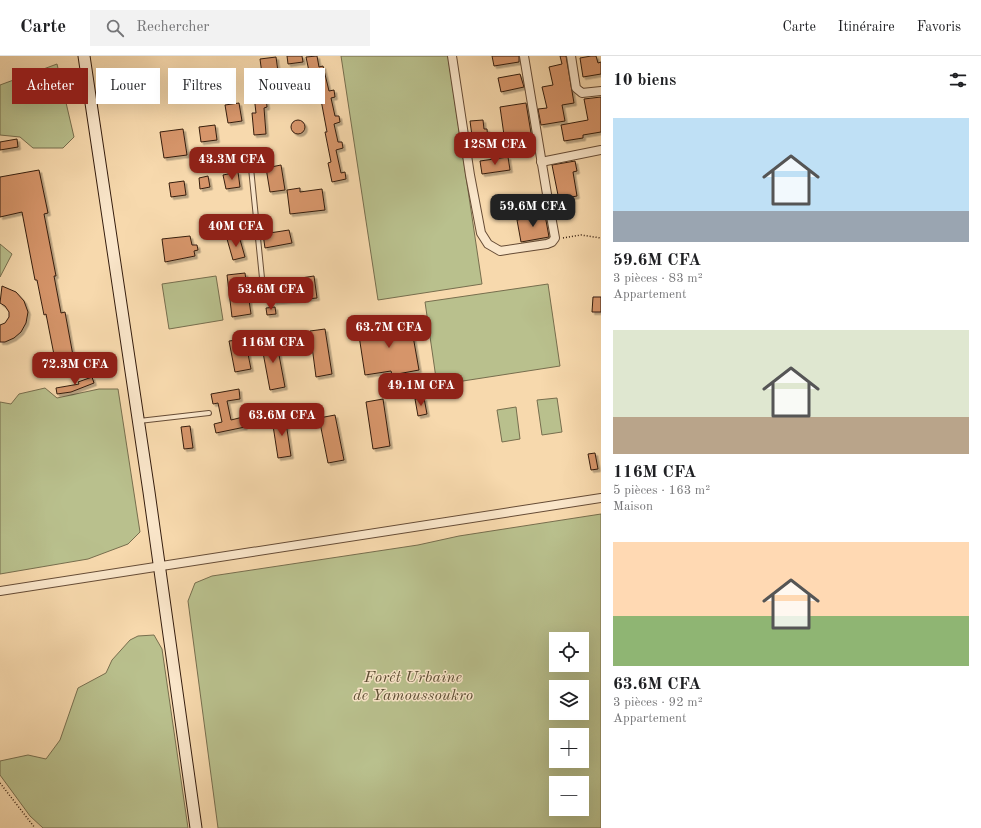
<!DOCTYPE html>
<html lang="fr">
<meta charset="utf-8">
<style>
:root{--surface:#fff;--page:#f2f2f2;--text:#202124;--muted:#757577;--line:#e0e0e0;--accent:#8f2418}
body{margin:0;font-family:"Old Standard TT",serif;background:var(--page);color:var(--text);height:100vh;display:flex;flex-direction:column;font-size:15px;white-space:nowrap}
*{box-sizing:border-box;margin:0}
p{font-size:13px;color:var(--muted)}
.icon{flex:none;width:22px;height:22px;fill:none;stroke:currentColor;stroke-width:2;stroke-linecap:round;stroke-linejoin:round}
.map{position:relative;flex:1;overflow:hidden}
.drawer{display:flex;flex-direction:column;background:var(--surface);width:380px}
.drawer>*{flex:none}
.hud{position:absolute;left:12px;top:12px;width:380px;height:36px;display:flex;gap:8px}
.controls{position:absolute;left:549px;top:576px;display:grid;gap:8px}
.controls a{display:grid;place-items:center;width:40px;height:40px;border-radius:0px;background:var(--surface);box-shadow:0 4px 16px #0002;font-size:20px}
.price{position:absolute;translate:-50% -34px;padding:0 9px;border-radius:8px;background:var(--accent);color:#fff;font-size:13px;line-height:26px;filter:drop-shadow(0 1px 2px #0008)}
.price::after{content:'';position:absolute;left:50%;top:24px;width:12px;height:9px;margin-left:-6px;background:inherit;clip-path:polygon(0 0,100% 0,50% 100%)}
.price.current{background:#222;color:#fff}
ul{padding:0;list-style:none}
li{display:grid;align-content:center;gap:8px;height:212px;padding:0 12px}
li span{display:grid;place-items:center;height:124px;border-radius:0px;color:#555}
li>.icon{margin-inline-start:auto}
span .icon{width:72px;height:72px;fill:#fffc;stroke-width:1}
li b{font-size:17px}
h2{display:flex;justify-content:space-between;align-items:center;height:48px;padding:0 12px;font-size:17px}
.tag{padding:0 14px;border-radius:0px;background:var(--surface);box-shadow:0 4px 16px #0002;font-size:14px;line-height:36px}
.tag.current{background:var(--accent);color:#fff}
header{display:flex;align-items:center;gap:24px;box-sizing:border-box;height:56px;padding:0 20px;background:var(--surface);border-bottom:1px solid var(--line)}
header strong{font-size:19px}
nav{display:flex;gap:22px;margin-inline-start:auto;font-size:14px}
.search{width:280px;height:36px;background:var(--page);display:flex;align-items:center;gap:10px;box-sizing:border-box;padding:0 14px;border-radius:0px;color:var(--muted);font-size:15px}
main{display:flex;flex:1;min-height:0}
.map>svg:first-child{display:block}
</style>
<header>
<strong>Carte</strong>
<div class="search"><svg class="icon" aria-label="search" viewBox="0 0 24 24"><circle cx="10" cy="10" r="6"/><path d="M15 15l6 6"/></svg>Rechercher</div>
<nav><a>Carte</a><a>Itinéraire</a><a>Favoris</a></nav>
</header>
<main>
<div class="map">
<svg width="601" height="772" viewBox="0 0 601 772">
<defs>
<filter id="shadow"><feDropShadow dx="2.5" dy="2.5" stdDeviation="0" flood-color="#0004"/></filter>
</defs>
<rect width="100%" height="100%" fill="#f7d9ad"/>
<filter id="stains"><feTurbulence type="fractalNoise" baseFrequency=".005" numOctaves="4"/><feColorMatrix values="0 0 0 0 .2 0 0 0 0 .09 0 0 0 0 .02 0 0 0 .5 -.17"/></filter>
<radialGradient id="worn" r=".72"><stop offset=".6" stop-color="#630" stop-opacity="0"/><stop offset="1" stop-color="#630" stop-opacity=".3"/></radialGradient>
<g fill="#b9c08d" stroke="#776e4e" fill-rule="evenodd">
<path d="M341,0H448L482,228L378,244Z"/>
<path d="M57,8L74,81L63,92H33L20,81L0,79V29Z"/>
<path d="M0,188L12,198L0,221Z"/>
<path d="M216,220L223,264L169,273L162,228Z"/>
<path d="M548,228L560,310L437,329L425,246Z"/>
<path d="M45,332L57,342L99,333H118L140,476L128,488L88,503L0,518V346L11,348L19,338Z"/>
<path d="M557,342L562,376L542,379L537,344Z"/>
<path d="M516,351L520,383L502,386L497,354Z"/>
<path d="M601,458V772H218L188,545L195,527L212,520L418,489L459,480ZM556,583H582V609H556ZM556,631H582V657H556ZM556,679H582V705H556ZM556,727H582V753H556Z"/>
<path d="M154,579L162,593L188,772H43L30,760L0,719V705L28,699L46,703L60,684L78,632L106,617L112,604L130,584L138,580Z"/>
</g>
<g fill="#d6956b" stroke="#351d0e" filter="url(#shadow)">
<path d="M287,0H302L303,6L288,8Z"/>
<path d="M317,0L319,11L323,10L329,35L334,34L335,41L331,42L335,60H339L340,66L334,68L338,86H342L343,92L336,94L341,117L345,116L346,123L332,126L328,107L331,106L325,76H327L321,44L316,19L310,20L306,1Z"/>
<path d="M492,0H519V6L494,10Z"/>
<path d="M560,0H566L574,47L562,49L565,65L541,69L538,53L547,52L542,31L553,29L549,11L562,8Z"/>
<path d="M591,0H596L598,7L601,6V18L583,21L580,2Z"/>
<path d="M276,1L279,23L263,26L260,3Z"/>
<path d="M520,18L524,31L501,36L498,22Z"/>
<path d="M265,30L267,51L264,52L266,78L254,79L252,57H256L253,31Z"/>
<path d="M601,41V76L583,79V82L564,85L561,69L588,64L584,43Z"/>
<path d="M239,47L242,65L228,67L225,49Z"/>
<path d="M526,47L532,83L505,86L500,51Z"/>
<path d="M483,64L484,73H487L488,84L476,86L475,80H472L470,65Z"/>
<circle cx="298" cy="71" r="7"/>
<path d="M215,69L217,84L201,86L199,71Z"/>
<path d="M183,73L187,99L164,102L160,76Z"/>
<path d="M17,83L18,91L0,94V86Z"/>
<path d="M508,101L510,114L482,118L480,105Z"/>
<path d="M575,105L577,115L573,116L577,140L561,143L560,139H558L552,109Z"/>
<path d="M281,109L285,134L270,136L266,112Z"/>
<path d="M39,114L48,157L44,158L56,220H54L61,257L65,256L74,305L56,309L46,258L44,259L37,224H35L22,156L0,161V121Z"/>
<path d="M238,116L240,131L226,133L223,119Z"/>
<path d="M208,120L210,131L200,133L199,122Z"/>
<path d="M184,125L186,139L171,141L169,127Z"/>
<path d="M300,132V136L322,133L325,154L290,158L287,134Z"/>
<path d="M545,159L549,181L521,186L517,164Z"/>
<path d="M289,174L292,187L265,192L263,178Z"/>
<path d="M190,180L192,189H197L198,194L194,195L195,200L165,206L162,183Z"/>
<path d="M239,180L245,201L233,204L227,183Z"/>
<path d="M245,217L251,258L232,261L227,219Z"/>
<path d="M314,220L317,242L274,246L271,223L282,222L283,231L302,229L301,222Z"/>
<path d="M2,230L16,236L24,245L28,256L26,267L21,276L14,282L5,286H0V269L5,267L9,261V256L5,250L0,247Z"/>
<path d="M593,241H601V256H592Z"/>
<path d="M275,251L276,258L267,259L266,252Z"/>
<path d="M410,263L419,314L392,319L391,315L365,319L358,273L383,270L382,268Z"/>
<path d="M325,273L332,318L316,321L310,275Z"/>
<path d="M245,283L251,313L235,316L229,285Z"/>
<path d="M276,283L285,331L270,334L261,286Z"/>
<path d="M92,321L94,327L71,336L57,338L56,332L79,328L78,326Z"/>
<path d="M239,333L240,343L227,345L231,364L243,361L245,371L216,377L214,368L222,366L218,347L213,348L211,338Z"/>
<path d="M424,342L427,358L418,360L415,343Z"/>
<path d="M383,343L390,390L373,393L366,346Z"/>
<path d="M335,359L344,404L328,407L319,362Z"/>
<path d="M285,360L291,400L278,402L272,363Z"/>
<path d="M190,370L193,392L184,393L181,371Z"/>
<path d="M595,397L598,413L591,414L588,398Z"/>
</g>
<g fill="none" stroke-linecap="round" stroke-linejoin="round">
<g stroke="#664c36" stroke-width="6">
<g id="lane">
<path d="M250,102L264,242"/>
<path d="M139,365L209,357"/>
</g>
</g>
<g stroke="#664c36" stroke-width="10">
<g id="street">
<path d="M452,0L470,119L481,177L488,188L500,195L547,188L552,186L555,182L547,138L524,0"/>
<path d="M571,0L576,32L582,37L601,35"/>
<path d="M541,106L601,94"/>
<path d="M0,535L601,442"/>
</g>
</g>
<g stroke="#351d0e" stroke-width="13">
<path id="secondary" d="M84,0L149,436L196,772"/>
</g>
<g stroke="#351d0e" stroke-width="1.5" stroke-dasharray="1 2" stroke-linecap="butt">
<path d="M563,182L581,179L601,182"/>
<path d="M0,727L35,772"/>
</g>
<use href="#lane" stroke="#fae6ca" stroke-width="4"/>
<use href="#street" stroke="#fae6ca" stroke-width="8"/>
<use href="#secondary" stroke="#fae6ca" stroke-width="11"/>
</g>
<g text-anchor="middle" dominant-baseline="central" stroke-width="3" stroke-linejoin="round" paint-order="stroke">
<g font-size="16" font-style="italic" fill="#5d4e34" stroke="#fae6ca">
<text x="413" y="622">Forêt Urbaine<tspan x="413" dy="18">de Yamoussoukro</tspan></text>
</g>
</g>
<rect width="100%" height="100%" filter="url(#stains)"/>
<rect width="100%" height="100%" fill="url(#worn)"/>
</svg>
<div class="controls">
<a><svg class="icon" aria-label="locate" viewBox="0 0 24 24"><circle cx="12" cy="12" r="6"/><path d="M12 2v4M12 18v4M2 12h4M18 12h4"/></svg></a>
<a><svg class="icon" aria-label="layers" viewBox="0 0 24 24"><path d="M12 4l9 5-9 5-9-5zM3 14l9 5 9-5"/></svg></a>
<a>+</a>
<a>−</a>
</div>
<b class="price" style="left:495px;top:110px">128M CFA</b>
<b class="price" style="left:232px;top:125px">43.3M CFA</b>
<b class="price current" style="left:533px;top:172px">59.6M CFA</b>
<b class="price" style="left:236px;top:192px">40M CFA</b>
<b class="price" style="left:271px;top:255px">53.6M CFA</b>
<b class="price" style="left:389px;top:293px">63.7M CFA</b>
<b class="price" style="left:273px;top:308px">116M CFA</b>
<b class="price" style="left:75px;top:330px">72.3M CFA</b>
<b class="price" style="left:421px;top:351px">49.1M CFA</b>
<b class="price" style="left:282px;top:381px">63.6M CFA</b>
<div class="hud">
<a class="tag current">Acheter</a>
<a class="tag">Louer</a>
<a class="tag">Filtres</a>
<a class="tag">Nouveau</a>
</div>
</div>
<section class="drawer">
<h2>10 biens<svg class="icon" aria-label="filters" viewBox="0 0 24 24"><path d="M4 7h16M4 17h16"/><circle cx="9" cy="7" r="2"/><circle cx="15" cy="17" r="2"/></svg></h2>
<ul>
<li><span style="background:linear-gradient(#bfe0f5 75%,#9aa5b1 0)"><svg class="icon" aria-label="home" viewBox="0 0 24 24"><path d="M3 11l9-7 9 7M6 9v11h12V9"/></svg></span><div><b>59.6M CFA</b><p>3 pièces · 83 m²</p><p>Appartement</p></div></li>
<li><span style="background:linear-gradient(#dfe7d0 70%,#b9a48a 0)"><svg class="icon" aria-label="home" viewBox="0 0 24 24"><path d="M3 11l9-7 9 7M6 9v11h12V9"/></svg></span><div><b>116M CFA</b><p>5 pièces · 163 m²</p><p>Maison</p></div></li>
<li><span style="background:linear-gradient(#ffd9b3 60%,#8fb573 0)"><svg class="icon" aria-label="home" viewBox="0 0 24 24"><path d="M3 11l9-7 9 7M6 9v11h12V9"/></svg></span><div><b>63.6M CFA</b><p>3 pièces · 92 m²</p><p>Appartement</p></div></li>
</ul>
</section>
</main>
